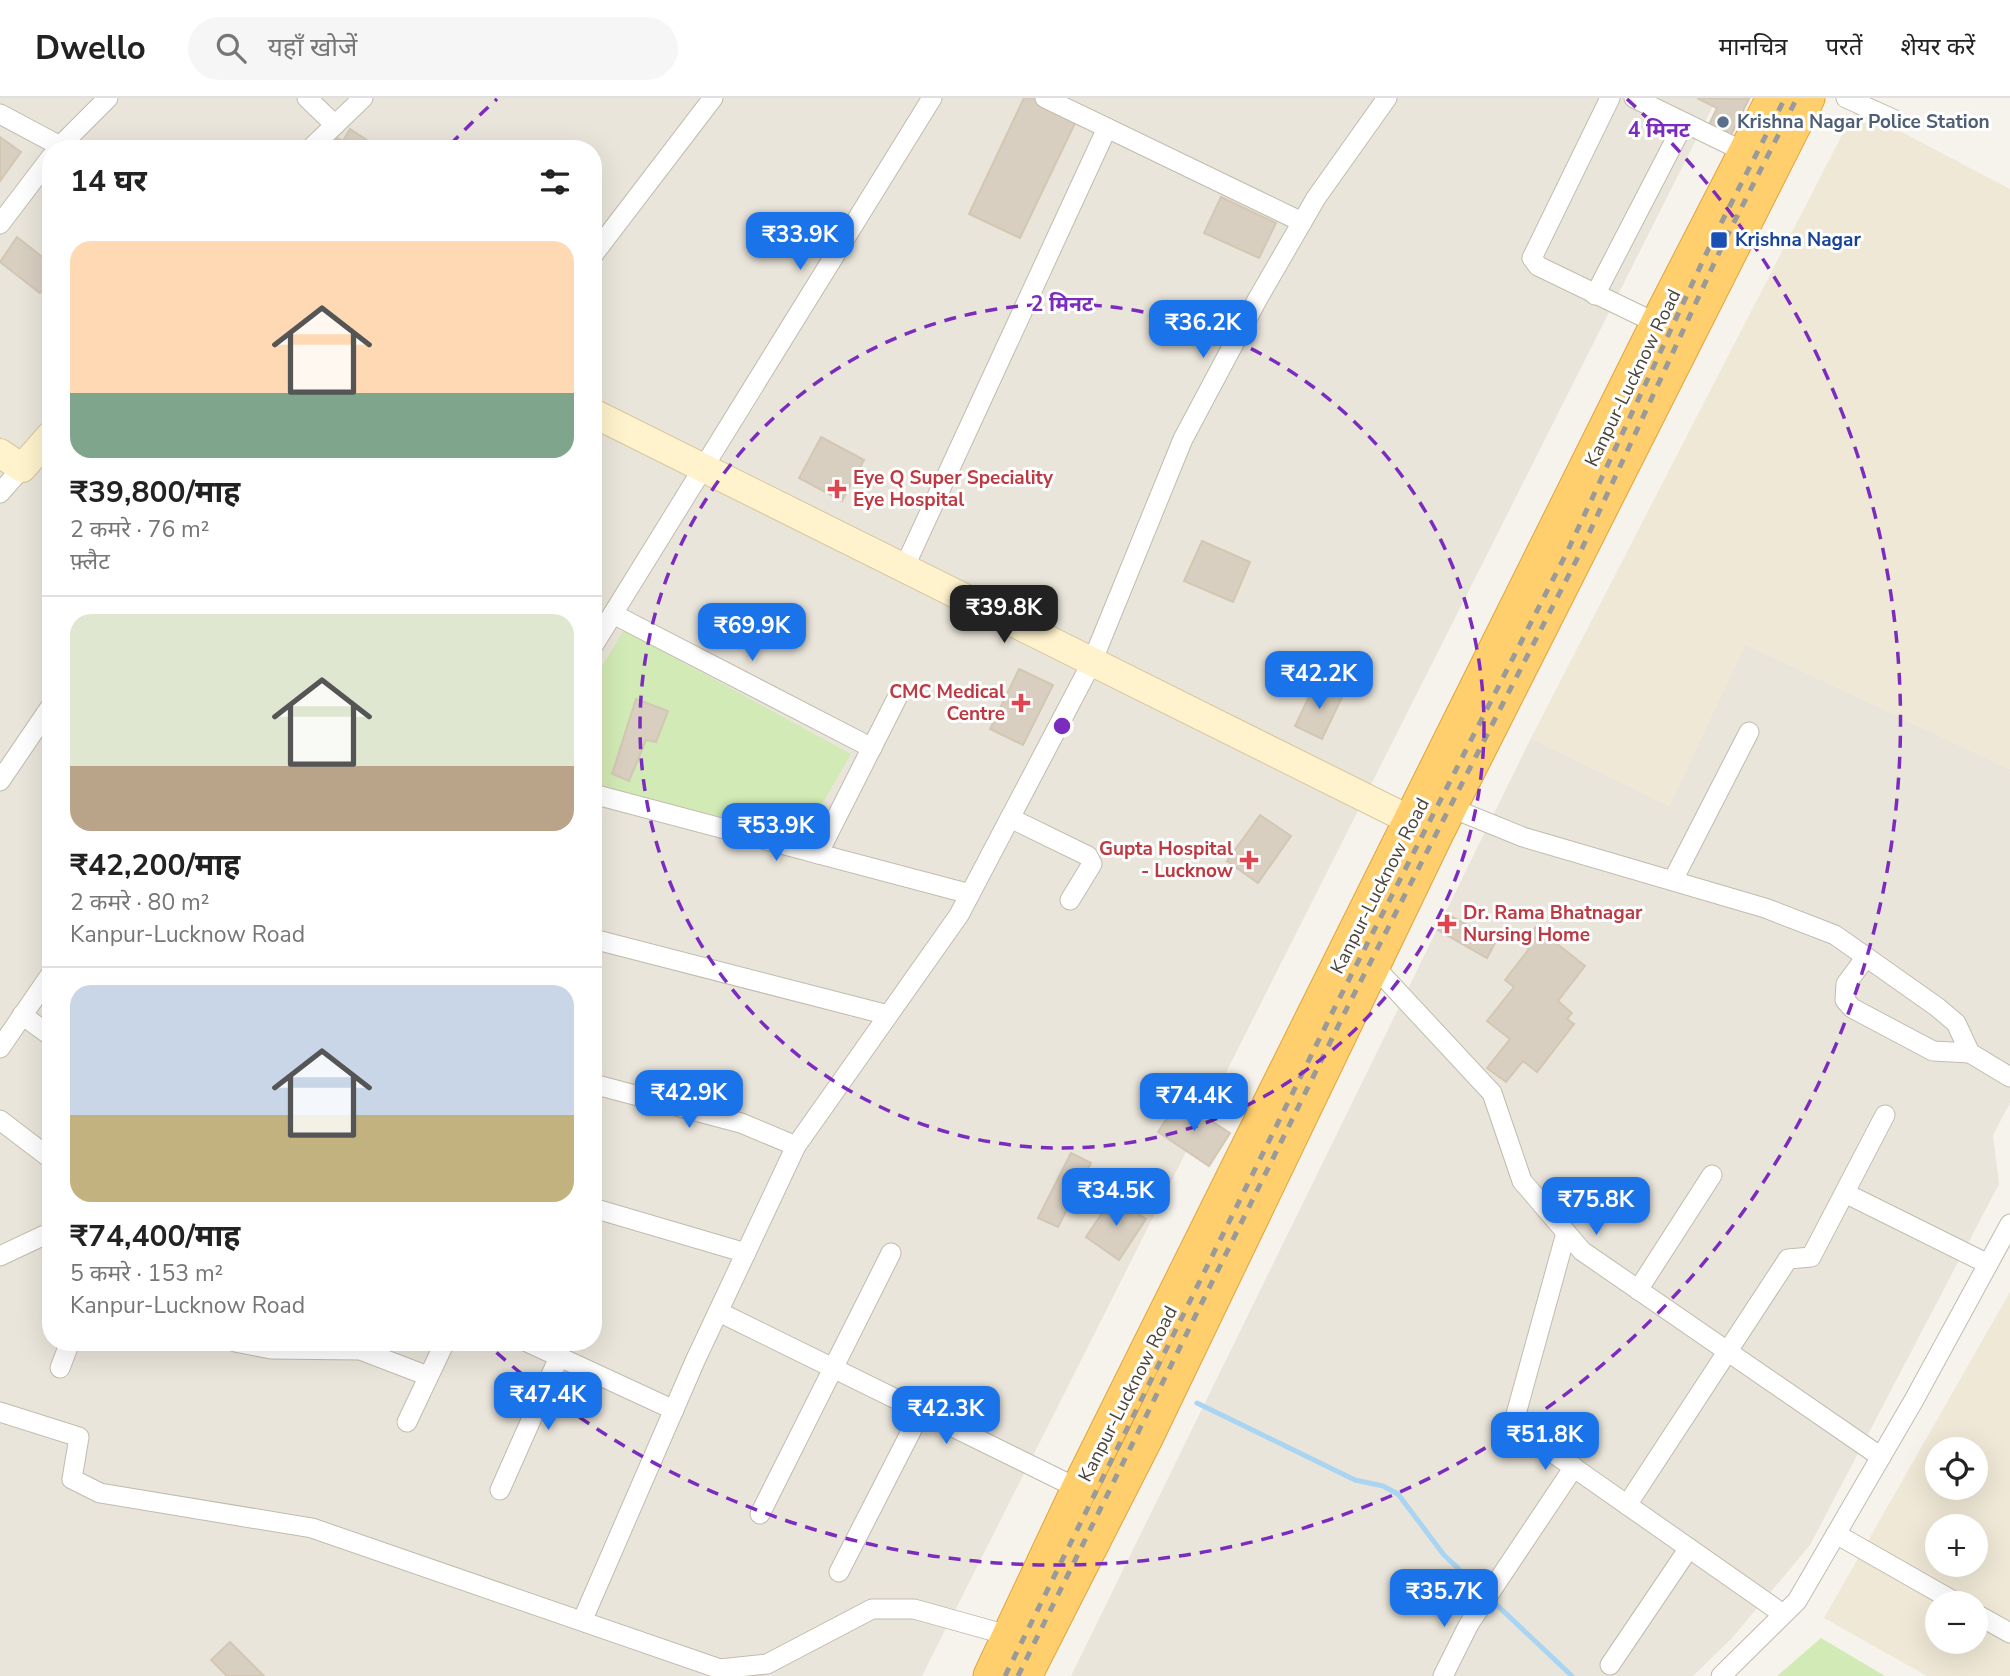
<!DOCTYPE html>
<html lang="hi">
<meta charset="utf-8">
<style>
:root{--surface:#fff;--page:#f6f6f6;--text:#222;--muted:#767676;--line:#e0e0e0;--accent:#1a73e8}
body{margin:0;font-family:"Nunito Sans","Noto Sans Devanagari",sans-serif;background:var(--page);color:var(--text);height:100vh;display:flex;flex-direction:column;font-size:26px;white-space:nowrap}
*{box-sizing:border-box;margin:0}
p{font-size:23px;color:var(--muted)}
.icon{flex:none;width:38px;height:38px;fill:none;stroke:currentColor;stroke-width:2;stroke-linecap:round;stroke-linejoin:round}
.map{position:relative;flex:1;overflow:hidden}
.panel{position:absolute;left:42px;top:42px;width:560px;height:1211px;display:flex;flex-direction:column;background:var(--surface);border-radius:28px;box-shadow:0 7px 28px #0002}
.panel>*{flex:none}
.buttons{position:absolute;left:1925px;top:1339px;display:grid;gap:14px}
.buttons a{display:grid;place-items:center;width:63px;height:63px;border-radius:50%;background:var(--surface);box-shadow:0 7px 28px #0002;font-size:35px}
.price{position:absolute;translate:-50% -60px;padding:0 16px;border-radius:14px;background:var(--accent);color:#fff;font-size:23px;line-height:46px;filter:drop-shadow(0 2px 4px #0008)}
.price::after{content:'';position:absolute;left:50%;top:42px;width:21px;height:16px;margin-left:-10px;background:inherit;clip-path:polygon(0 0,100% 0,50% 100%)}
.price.active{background:#222;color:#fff}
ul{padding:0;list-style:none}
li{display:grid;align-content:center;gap:14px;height:371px;padding:0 28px}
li+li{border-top:2px solid var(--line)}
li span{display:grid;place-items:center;height:217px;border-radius:21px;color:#555}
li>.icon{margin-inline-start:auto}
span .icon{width:126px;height:126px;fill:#fffc;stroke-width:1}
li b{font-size:30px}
h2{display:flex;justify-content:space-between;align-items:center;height:84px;padding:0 28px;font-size:30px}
header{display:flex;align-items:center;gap:42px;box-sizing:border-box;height:98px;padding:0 35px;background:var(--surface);border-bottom:2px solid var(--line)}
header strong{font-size:33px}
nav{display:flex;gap:38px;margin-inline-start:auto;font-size:24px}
.search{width:490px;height:63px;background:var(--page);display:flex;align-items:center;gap:18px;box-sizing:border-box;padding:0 24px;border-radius:38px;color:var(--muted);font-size:26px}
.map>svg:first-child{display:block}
</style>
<header>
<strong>Dwello</strong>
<div class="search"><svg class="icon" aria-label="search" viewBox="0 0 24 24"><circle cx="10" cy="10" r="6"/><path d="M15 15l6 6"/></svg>यहाँ खोजें</div>
<nav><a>मानचित्र</a><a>परतें</a><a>शेयर करें</a></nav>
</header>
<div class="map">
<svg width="2010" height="1578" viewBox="0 0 2010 1578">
<rect width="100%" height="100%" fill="#f6f3ec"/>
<g fill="#eae5da" fill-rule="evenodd">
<path d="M0,0H1717L922,1578H0ZM51,51H593V1244H51Z"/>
<path d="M1745,546L2010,671V1005L1993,1037L1999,1086L1810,1447L1732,1540L1693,1578H1071L1531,640L1669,708Z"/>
</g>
<g fill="#efe8d6" fill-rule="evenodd">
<path d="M1856,10L2010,91V671L1745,546L1669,708L1531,640Z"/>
<path d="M2010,1194V1578H1927L1824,1520ZM1937,1351H1976V1390H1937ZM1937,1428H1976V1466H1937ZM1937,1505H1976V1544H1937Z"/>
</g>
<g fill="#d2eab5">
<path d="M624,532L851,656L804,738L593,689V583Z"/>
<path d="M1821,1540L1885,1578H1777Z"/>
</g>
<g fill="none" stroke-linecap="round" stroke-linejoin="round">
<path stroke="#a9d4f2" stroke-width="5" d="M1197,1305L1355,1382L1383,1388L1398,1396L1444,1457L1572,1578"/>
</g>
<g fill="#d8cfc1" stroke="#d3c7b4" stroke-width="2">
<path d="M1024,0H1033L1077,21L1020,140L969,116Z"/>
<path d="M1697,0L1749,1L1728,43L1706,33L1717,10Z"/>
<path d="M350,31L381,51H330L337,40L343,43Z"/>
<path d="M0,39L21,54L0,83Z"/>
<path d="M1221,99L1276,125L1259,160L1204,135Z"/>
<path d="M17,139L51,166V181L40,195L0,164Z"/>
<path d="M821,339L864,362L842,403L799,380Z"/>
<path d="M1202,443L1250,464L1233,504L1184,483Z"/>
<path d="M1019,571L1053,587L1023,647L990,631Z"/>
<path d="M1315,586L1342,599L1322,641L1295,628Z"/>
<path d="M636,601L668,613L656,644L646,642L629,683L612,676Z"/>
<path d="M1260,717L1291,738L1258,785L1227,763Z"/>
<path d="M1447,816L1496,843L1487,860L1438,832Z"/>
<path d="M1536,829L1585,868L1558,903L1572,915L1567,921L1574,926L1537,974L1523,963L1506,984L1487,970L1510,941L1487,923L1514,889L1505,882L1529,851L1522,846Z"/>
<path d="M1179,1002L1230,1035L1209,1068L1158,1034Z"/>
<path d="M1071,1055L1091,1065L1058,1129L1038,1120Z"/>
<path d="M1113,1099L1146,1121L1119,1162L1086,1139Z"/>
<path d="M230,1544L264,1578H227L211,1562Z"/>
</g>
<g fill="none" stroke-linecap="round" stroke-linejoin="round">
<g stroke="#c2bbae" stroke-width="21">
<g id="street">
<path d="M307,0L335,27"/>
<path d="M1045,0L1302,124"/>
<path d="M1610,0L1532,160L1538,168L1658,226"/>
<path d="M1634,0L1753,58"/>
<path d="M1846,0L1893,21"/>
<path d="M0,16L60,48"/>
<path d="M57,51L108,0"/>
<path d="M310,51L363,0"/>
<path d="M0,126L51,59"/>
<path d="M593,157L713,0"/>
<path d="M1595,197L1684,25"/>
<path d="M0,395L22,370"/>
<path d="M904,470L1107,30"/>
<path d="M613,516L872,650"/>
<path d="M593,548L932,0"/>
<path d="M0,683L51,608"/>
<path d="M593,696L970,796"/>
<path d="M1449,709L1523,739L1765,810L1835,837L1937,909L1956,925L1970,955L2010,979"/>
<path d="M1010,720L1088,758L1092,766L1070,802"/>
<path d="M818,756L900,594"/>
<path d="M1673,782L1749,634"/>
<path d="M593,841L888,917"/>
<path d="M1866,859L1846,886L1845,902L1852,910L1933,953L1970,955"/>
<path d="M1372,866L1492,995L1522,1083L1582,1153L1881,1359"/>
<path d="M22,917L51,938"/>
<path d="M0,950L51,876"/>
<path d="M593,986L741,1025L796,1048"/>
<path d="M0,1022L51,1061"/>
<path d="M1845,1095L1988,1166"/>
<path d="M593,1110L746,1155"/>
<path d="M1566,1135L1513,1327L1783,1516"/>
<path d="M0,1158L51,1134"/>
<path d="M1638,1192L1712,1077"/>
<path d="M719,1214L1079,1391"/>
<path d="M235,1244L271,1251L360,1252L428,1278"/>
<path d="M527,1244L674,1312"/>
<path d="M60,1270L70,1244"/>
<path d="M0,1314L79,1339L72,1381L100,1395L312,1430L720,1571L767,1566L872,1511H914L1011,1538"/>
<path d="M407,1324L445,1244"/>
<path d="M500,1392L559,1259"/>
<path d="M1627,1407L1788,1161L1811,1159L1885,1017"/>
<path d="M760,1416L891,1155"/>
<path d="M1836,1436L1957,1505"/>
<path d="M839,1474L921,1314"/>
<path d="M1976,1516L2010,1535"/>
<path d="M583,1521L695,1263L796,1048L959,817L1092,564L1183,341L1257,202L1316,100L1387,0"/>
<path d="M1610,1567L1689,1450"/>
<path d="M1443,1578L1469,1526L1574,1369"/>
<path d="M1721,1578L1797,1503L1914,1302L2010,1126"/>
</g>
</g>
<g stroke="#d6c79b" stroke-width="30">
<g id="secondary">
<path d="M593,315L1430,732"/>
<path d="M0,355L22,370L51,337"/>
</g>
</g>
<g stroke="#e0a43c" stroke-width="37">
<g id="highway">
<path d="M991,1578L1079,1391L1658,226L1774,0"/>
<path d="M1024,1578L1145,1340L1436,735L1807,0"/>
</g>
</g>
<use href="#street" stroke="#fff" stroke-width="19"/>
<use href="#secondary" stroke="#fff3cd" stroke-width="28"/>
<use href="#highway" stroke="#ffcf6e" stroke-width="35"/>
<g stroke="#9a9a9a" stroke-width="5" stroke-dasharray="9 9" stroke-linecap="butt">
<path d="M1005,1578L1338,903L1568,452L1714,139L1785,0"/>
<path d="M1018,1578L1348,908L1579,457L1724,144L1797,0"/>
</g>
</g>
<g fill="none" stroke="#7b2cbf" stroke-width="3.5" stroke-dasharray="12 9">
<circle cx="1062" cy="628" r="422"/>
<path d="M450 47A844 844 0 0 1 497 1M1627 1A844 844 0 1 1 486 1245"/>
</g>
<circle fill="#5c6f8a" stroke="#fff" stroke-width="2.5" cx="1723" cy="24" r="7"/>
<rect fill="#1a4fb4" stroke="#fff" stroke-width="2.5" x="1710" y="133" width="18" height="18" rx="3.5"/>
<g fill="#e0444e" stroke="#fff" stroke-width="2.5">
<path d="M833.5 380.5h7v7h7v7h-7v7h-7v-7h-7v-7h7z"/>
<path d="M1017.5 594.5h7v7h7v7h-7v7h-7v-7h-7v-7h7z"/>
<path d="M1245.5 751.5h7v7h7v7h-7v7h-7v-7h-7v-7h7z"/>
<path d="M1443.5 815.5h7v7h7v7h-7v7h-7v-7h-7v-7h7z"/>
</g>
<g text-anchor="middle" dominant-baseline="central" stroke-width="6" stroke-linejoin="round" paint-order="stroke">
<g font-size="19" font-weight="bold" fill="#4e5e75" stroke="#fff" text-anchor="start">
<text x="1737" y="24">Krishna Nagar Police Station</text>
</g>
<g font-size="19" font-weight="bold" fill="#164399" stroke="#fff" text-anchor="start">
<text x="1735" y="142">Krishna Nagar</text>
</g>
<g font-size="19" fill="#4b4439" stroke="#fff">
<text transform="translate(1633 280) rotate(-64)">Kanpur-Lucknow Road</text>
<text transform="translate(1380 788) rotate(-63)">Kanpur-Lucknow Road</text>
<text transform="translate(1128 1296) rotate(-63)">Kanpur-Lucknow Road</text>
</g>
<g font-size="19" font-weight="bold" fill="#be3a42" stroke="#fff" text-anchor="start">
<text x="853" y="380">Eye Q Super Speciality<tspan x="853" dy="22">Eye Hospital</tspan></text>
<text x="1005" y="594" text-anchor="end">CMC Medical<tspan x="1005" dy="22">Centre</tspan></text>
<text x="1233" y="751" text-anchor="end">Gupta Hospital<tspan x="1233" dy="22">- Lucknow</tspan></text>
<text x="1463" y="815">Dr. Rama Bhatnagar<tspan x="1463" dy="22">Nursing Home</tspan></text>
</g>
</g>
<circle cx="1062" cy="628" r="10" fill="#7b2cbf" stroke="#fff" stroke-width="3.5"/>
<g font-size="21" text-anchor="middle" font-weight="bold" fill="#7b2cbf" stroke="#fff" stroke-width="6" stroke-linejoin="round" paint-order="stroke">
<text x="1659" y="39">4 मिनट</text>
<text x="1062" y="213">2 मिनट</text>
</g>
</svg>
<div class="buttons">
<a><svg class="icon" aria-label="locate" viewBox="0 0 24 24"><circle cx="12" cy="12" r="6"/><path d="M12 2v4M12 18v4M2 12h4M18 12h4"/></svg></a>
<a>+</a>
<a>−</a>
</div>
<b class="price" style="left:800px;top:174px">₹33.9K</b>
<b class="price" style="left:1203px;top:262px">₹36.2K</b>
<b class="price active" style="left:1004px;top:547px">₹39.8K</b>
<b class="price" style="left:752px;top:565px">₹69.9K</b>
<b class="price" style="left:1319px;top:613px">₹42.2K</b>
<b class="price" style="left:776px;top:765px">₹53.9K</b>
<b class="price" style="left:689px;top:1032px">₹42.9K</b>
<b class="price" style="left:1194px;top:1035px">₹74.4K</b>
<b class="price" style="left:1116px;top:1130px">₹34.5K</b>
<b class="price" style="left:1596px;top:1139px">₹75.8K</b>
<b class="price" style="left:548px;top:1334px">₹47.4K</b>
<b class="price" style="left:946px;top:1348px">₹42.3K</b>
<b class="price" style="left:1545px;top:1374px">₹51.8K</b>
<b class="price" style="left:1444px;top:1531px">₹35.7K</b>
<section class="panel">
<h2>14 घर<svg class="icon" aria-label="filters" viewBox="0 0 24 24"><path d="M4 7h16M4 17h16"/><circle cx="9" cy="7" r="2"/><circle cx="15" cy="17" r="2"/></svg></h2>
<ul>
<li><span style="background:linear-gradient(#ffd9b3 70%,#7fa58c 0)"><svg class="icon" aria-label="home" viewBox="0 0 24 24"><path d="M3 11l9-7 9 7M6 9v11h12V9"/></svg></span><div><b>₹39,800/माह</b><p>2 कमरे · 76 m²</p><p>फ़्लैट</p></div></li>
<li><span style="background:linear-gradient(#dfe7d0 70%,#b9a48a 0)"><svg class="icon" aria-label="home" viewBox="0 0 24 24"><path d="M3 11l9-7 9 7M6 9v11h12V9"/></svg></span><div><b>₹42,200/माह</b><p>2 कमरे · 80 m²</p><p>Kanpur-Lucknow Road</p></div></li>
<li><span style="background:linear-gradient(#c9d6e8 60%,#c2b280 0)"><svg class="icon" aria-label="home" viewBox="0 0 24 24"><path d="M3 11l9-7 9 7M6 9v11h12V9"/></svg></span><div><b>₹74,400/माह</b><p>5 कमरे · 153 m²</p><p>Kanpur-Lucknow Road</p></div></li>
</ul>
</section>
</div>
